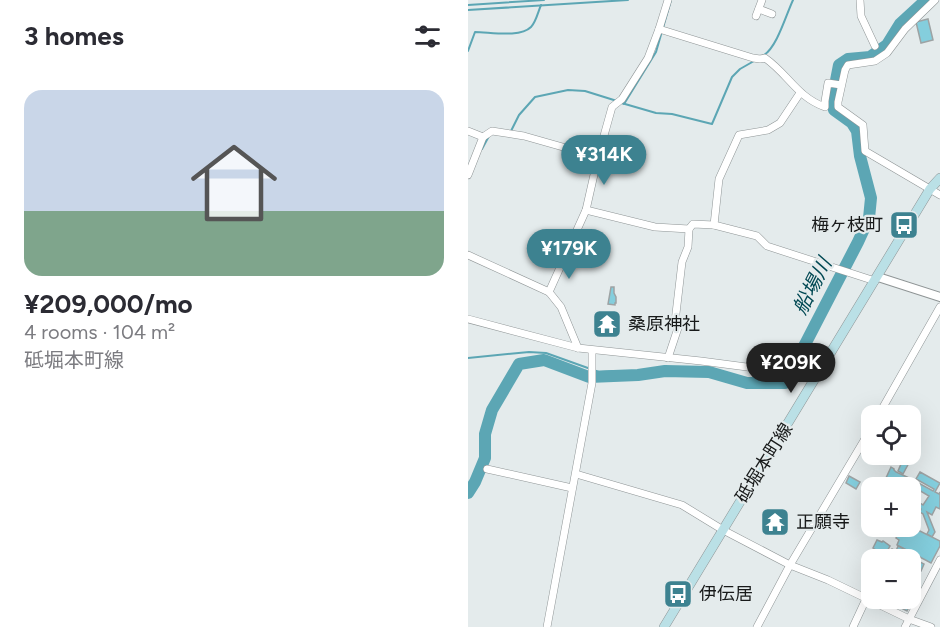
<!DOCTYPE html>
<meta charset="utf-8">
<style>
:root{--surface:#fff;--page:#f7f7f7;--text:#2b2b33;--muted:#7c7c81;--line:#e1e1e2;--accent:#3d8290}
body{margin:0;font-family:Figtree,"Noto Sans JP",sans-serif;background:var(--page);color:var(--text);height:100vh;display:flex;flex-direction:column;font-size:22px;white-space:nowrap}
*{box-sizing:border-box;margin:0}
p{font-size:20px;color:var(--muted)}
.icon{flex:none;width:33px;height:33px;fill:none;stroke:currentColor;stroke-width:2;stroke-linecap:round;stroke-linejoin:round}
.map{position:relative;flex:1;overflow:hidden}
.sheet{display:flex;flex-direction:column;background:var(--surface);width:468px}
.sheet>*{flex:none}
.controls{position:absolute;left:393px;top:405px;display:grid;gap:12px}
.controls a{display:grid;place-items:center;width:60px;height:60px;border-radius:12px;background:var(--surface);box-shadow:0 6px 24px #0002;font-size:30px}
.price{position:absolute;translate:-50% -51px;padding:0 14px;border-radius:21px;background:var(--accent);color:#fff;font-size:20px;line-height:39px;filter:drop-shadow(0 2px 3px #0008)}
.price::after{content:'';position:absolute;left:50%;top:36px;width:18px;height:14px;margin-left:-9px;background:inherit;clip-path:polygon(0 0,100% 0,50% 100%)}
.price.selected{background:#222;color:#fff}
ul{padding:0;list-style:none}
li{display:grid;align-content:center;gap:12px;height:318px;padding:0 24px}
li+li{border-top:2px solid var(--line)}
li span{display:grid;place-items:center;height:186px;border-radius:18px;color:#555}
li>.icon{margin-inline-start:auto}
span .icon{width:108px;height:108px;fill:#fffc;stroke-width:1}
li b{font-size:26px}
h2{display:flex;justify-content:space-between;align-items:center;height:72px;padding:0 24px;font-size:26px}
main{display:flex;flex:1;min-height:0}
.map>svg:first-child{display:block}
</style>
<main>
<section class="sheet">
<h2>3 homes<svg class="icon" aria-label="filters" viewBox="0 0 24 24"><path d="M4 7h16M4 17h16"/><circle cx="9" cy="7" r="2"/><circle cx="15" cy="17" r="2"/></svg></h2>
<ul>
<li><span style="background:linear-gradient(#c9d6e8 65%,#7fa58c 0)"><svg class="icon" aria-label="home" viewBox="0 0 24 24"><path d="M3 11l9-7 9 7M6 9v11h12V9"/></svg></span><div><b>¥209,000/mo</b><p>4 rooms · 104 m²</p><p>砥堀本町線</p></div></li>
</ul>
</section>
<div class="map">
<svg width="472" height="627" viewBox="0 0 472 627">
<rect width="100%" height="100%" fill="#e4ebec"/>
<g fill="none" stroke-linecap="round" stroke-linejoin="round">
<g stroke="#5ca6b4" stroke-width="2">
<path d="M0,5L76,0"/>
<path d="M0,10L160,0"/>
<path d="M0,51L7,32C22,32 52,38 63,27C68,22 70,12 73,5"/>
<path d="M296,55C309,47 318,15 325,0"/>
<path d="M154,103L156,104L188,52L203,0"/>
<path d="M157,104L188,113L204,114L244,124L264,77L272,69L286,61"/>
<path d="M43,131L51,115L67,97L100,90L117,91L149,101"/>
<path d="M14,149L21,136"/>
<path d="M0,358L61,352L78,353L131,372L148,371L170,375"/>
</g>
<path stroke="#5ca6b4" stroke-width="12" d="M0,493L7,482L17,458V434L24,410L51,364L76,360L121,377L170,375L197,371L241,372L279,383H317L390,242L401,218L403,198L392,156L389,131L384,123L366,110L364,101L371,65L380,59L402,57L419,45L432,24L458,0"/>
</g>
<g fill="#84cedd" stroke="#9da3a4" stroke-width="1.5">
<path d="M460,19L465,40L453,43L448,22Z"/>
<path d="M143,287H146V293L148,297V303H147V305L140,304Z"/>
<path d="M429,455L432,457L433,455L438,457L437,459L442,461L435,474L430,471L433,464L423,459L425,456L428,457Z"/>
<path d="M423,467L426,469V470L428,472L441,478L438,485L434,482L431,487L421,481L422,480L418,478Z"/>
<path d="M452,472L472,483L467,492L471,494L472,492V509L468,507L464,515L459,512L467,532L464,537L459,534L461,530L455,514L452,512L453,509L449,506L448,508L442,505V489L452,495L450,502L455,505L461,496L444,486L447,481L465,491L466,489L448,479Z"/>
<path d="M381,476L392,482L388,489L378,483Z"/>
<path d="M438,526H442L472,541V546L463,563L429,545L431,540L428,538L432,530L436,531Z"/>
<path d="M409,540L414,542L415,541L422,546L417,555L420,557L424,549L428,551L430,546L440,551L435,560H417L410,556L409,560H404L403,577L396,573L408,550L405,548Z"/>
<path d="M448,555L452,557L450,561L456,564L453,571L449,569L443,581L442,565Z"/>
<path d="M414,598H433L443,603L439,611Z"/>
</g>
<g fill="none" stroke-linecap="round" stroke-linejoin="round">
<g stroke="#8f9596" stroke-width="8">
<g id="minor">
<path d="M392,0L393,16L407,46"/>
<path d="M467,0L437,29L419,53L407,61L380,65L377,70L370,102V107L395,125L397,151L472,195"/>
<path d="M291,9L304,14"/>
<path d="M288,16L294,0"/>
<path d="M191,29L285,58L292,59L297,58C320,74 329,97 357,107V101L360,83L373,85"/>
<path d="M0,131L15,137L24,131L56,136L130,157"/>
<path d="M0,175L15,137"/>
<path d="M118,210L187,227L221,229L225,224L246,225L289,236L299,246L407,281"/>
<path d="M246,225L251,179L271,135L300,130L312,123L332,93"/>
<path d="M0,255L81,292"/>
<path d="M0,319L110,348L233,361L348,376"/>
<path d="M110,348L93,307L81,292L118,210L130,157L144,107L154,99L180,58L191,29L200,0"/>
<path d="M200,358L211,325L207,322L214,262L220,247L221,229"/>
<path d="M410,416L472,307"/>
<path d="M19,469L104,488"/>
<path d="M108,474L214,505L255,530L322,565L360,580L441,619L463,627"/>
<path d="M79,627L124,383V351"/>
<path d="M289,627L322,565L404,427"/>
<path d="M385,627L398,599"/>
<path d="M437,627L472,560"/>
</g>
</g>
<g stroke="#8f9596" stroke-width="10">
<path id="tertiary" d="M410,277L472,297"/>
</g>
<g stroke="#8f9596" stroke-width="10">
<path id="secondary" d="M196,627L462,189L472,178"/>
</g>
<use href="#minor" stroke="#fff" stroke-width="7"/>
<use href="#tertiary" stroke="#fff" stroke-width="8"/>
<use href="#secondary" stroke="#bae0e6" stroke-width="9"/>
</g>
<defs>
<g id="bus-square" transform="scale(1.5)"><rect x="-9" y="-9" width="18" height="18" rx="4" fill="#3d8290" stroke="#e4ebec"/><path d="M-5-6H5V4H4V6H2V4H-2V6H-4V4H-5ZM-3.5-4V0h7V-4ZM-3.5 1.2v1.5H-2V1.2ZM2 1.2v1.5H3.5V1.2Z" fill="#fff"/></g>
<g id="temple-square" transform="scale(1.5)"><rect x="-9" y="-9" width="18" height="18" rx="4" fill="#3d8290" stroke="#e4ebec"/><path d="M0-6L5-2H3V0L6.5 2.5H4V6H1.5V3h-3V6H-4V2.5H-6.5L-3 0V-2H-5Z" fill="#fff"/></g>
</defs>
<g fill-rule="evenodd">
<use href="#bus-square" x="436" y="225"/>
<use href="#temple-square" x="139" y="324"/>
<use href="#temple-square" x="307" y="522"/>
<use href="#bus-square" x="210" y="594"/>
</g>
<g text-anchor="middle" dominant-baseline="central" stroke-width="4.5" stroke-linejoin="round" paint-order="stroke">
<g font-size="18" fill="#181a1a" stroke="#e4ebec" text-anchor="start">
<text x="415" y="225" text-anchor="end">梅ヶ枝町</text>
<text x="160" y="324">桑原神社</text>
<text x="328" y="522">正願寺</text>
<text x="231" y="594">伊伝居</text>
</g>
<g font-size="18" fill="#181a1a" stroke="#e4ebec">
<text transform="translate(296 463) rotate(-58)">砥堀本町線</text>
</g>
<g font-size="20" font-style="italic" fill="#014853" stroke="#e4ebec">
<text transform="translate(344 286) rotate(-63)">船場川</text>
</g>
</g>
</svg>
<div class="controls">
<a><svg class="icon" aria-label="locate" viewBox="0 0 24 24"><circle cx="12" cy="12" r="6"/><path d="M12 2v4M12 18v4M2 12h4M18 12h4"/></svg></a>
<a>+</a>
<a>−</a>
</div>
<b class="price" style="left:136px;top:186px">¥314K</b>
<b class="price" style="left:101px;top:280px">¥179K</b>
<b class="price selected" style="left:323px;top:394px">¥209K</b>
</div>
</main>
